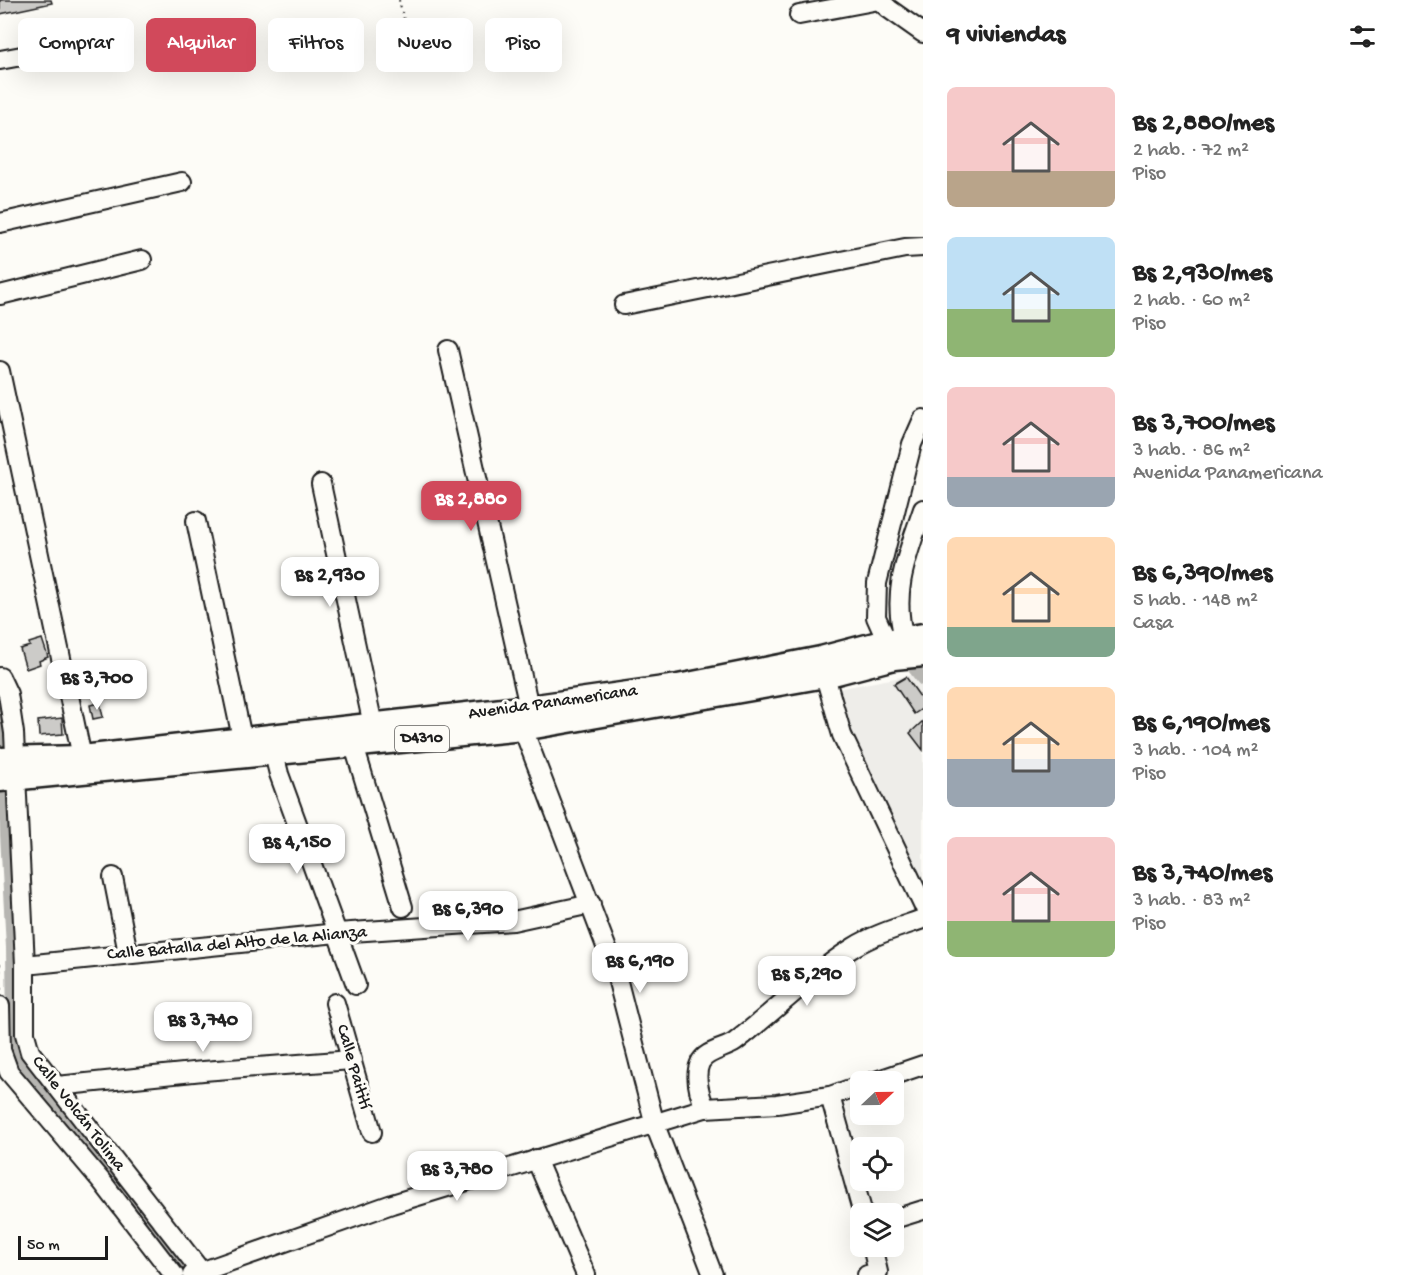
<!DOCTYPE html>
<html lang="es">
<meta charset="utf-8">
<style>
:root{--surface:#fff;--page:#f2f2f2;--text:#222;--muted:#767676;--accent:#d1495b}
body{margin:0;font-family:"Gochi Hand",sans-serif;background:var(--page);color:var(--text);height:100vh;display:flex;flex-direction:column;font-size:22px;white-space:nowrap}
*{box-sizing:border-box;margin:0}
p{font-size:20px;color:var(--muted)}
.icon{flex:none;width:33px;height:33px;fill:none;stroke:currentColor;stroke-width:2;stroke-linecap:round;stroke-linejoin:round}
.map{position:relative;flex:1;overflow:hidden}
.side{display:flex;flex-direction:column;background:var(--surface);width:480px}
.side>*{flex:none}
.guide{position:absolute;left:18px;top:18px;width:570px;height:54px;display:flex;gap:12px}
.needle{width:39px;rotate:68deg}
.buttons{position:absolute;left:850px;top:1071px;display:grid;gap:12px}
.buttons a{display:grid;place-items:center;width:54px;height:54px;border-radius:9px;background:var(--surface);box-shadow:0 6px 24px #0002;font-size:30px}
.scale{position:absolute;left:18px;bottom:15px;width:90px;box-sizing:border-box;padding-left:6px;border:3px solid #1c1c1c;border-top:0;font-size:16px;line-height:21px;white-space:nowrap;color:#1c1c1c;-webkit-text-stroke:4px #fdfcf7;paint-order:stroke}
.price{position:absolute;translate:-50% -51px;padding:0 14px;border-radius:12px;background:#fff;color:#222;font-size:20px;line-height:39px;filter:drop-shadow(0 2px 3px #0008)}
.price::after{content:'';position:absolute;left:50%;top:36px;width:18px;height:14px;margin-left:-9px;background:inherit;clip-path:polygon(0 0,100% 0,50% 100%)}
.price.active{background:var(--accent);color:#fff}
ul{padding:0;list-style:none}
li{display:flex;align-items:center;gap:18px;height:150px;padding:0 24px}
li span{display:grid;place-items:center;flex:none;width:168px;height:120px;border-radius:9px;color:#555}
li>.icon{margin-inline-start:auto}
span .icon{width:72px;height:72px;fill:#fffc;stroke-width:1}
li b{font-size:26px}
h2{display:flex;justify-content:space-between;align-items:center;height:72px;padding:0 24px;font-size:26px}
.chip{padding:0 21px;border-radius:9px;background:var(--surface);box-shadow:0 6px 24px #0002;font-size:21px;line-height:54px}
.chip.active{background:var(--accent);color:#fff}
main{display:flex;flex:1;min-height:0}
.map>svg:first-child{display:block}
</style>
<main>
<div class="map">
<svg width="923" height="1275" viewBox="0 0 923 1275">
<rect width="100%" height="100%" fill="#fdfcf7"/>
<filter id="ink" filterUnits="userSpaceOnUse"><feTurbulence type="fractalNoise" baseFrequency=".0167" numOctaves="2"/><feDisplacementMap in="SourceGraphic" scale="12" xChannelSelector="R" yChannelSelector="G"/><feConvolveMatrix kernelMatrix="1 2 1 2 8 2 1 2 1" color-interpolation-filters="sRGB"/></filter>
<g filter="url(#ink)">
<path fill="#eeede9" d="M912,675L923,688V892L854,748L837,689Z"/>
<g fill="none" stroke-linecap="round" stroke-linejoin="round">
<g stroke="#b7b6b2" stroke-width="12">
<path d="M908,661L923,680"/>
<path d="M0,703L3,719V749"/>
<path d="M4,797L12,948L13,1031L15,1047L29,1071L187,1275"/>
</g>
</g>
<g fill="#cccbc8" stroke="#1c1c1c" stroke-width="1.5">
<path d="M0,0H51L52,3L0,14Z"/>
<path d="M42,639L48,657L39,661L40,664L26,669L20,649L30,646L29,643Z"/>
<path d="M906,677L923,701V708L914,714L894,684Z"/>
<path d="M100,703L103,717L93,719L90,705Z"/>
<path d="M62,718L63,734L39,736L38,721Z"/>
<path d="M923,721V750L910,733Z"/>
</g>
<g fill="none" stroke-linecap="round" stroke-linejoin="round">
<g stroke="#1c1c1c" stroke-width="22">
<g id="minor">
<path d="M879,0L889,9L923,33"/>
<path d="M799,15L879,0"/>
<path d="M0,60L92,43"/>
<path d="M0,223L182,182"/>
<path d="M0,295L142,260"/>
<path d="M624,305L905,248L923,247"/>
<path d="M448,350L529,707"/>
<path d="M0,371L82,757"/>
<path d="M321,484L373,725"/>
<path d="M196,521L242,738"/>
<path d="M904,638C891,590 908,554 923,509"/>
<path d="M892,653L876,617L877,583L912,444L923,419"/>
<path d="M825,676L842,735L923,905"/>
<path d="M0,677L8,694L14,733L25,965V1034L30,1052L204,1275"/>
<path d="M523,729L615,970L655,1125L713,1275"/>
<path d="M354,746L403,907"/>
<path d="M274,754L279,774L356,985"/>
<path d="M113,877L128,953"/>
<path d="M25,965L337,933L513,921L591,904"/>
<path d="M335,1003L372,1132"/>
<path d="M0,1006L1,1050L9,1072L103,1183L174,1275"/>
<path d="M873,1082L923,1065"/>
<path d="M57,1086L203,1071L352,1060"/>
<path d="M830,1096L863,1214"/>
<path d="M705,1108C700,1096 694,1076 700,1063C705,1051 725,1049 735,1042C775,1011 811,974 854,947C875,934 900,927 923,919"/>
<path d="M536,1159L586,1275"/>
<path d="M894,1219L923,1210"/>
<path d="M192,1275L392,1204L705,1108L777,1104L830,1096L861,1085"/>
<path d="M867,1275L878,1272L872,1246"/>
</g>
</g>
<g stroke="#1c1c1c" stroke-width="27">
<g id="major">
<path d="M0,759L82,757L529,707L678,686L821,658L886,641L923,635"/>
<path d="M0,780L523,729L825,676L894,658L923,655"/>
</g>
</g>
<g stroke="#1c1c1c" stroke-width="2" stroke-dasharray="1.5 4.5" stroke-linecap="butt">
<path d="M399,0L406,28"/>
<path d="M0,964L1,991"/>
</g>
<use href="#minor" stroke="#fdfcf7" stroke-width="18"/>
<use href="#major" stroke="#fdfcf7" stroke-width="22"/>
</g>
</g>
<g text-anchor="middle" dominant-baseline="central" stroke-width="6" stroke-linejoin="round" paint-order="stroke">
<rect fill="#fdfcf7" stroke="#605f5e" stroke-width="1.5" x="395" y="726" width="54" height="26" rx="4.5"/>
<g font-size="16" font-weight="bold" fill="#1c1c1c">
<text x="422" y="739">D4310</text>
</g>
<g font-size="18" fill="#1c1c1c" stroke="#fdfcf7">
<text transform="translate(553 703) rotate(-8)">Avenida Panamericana</text>
<text transform="translate(237 944) rotate(-5)">Calle Batalla del Alto de la Alianza</text>
<text transform="translate(353 1067) rotate(74)">Calle Paitití</text>
<text transform="translate(78 1114) rotate(52)">Calle Volcán Tolima</text>
</g>
</g>
</svg>
<div class="buttons">
<a><svg class="needle" viewBox="-14 -14 28 28"><path d="M0-13l5 13h-10z" fill="#e53935"/><path d="M0 13l5-13h-10z" fill="#767676"/></svg></a>
<a><svg class="icon" aria-label="locate" viewBox="0 0 24 24"><circle cx="12" cy="12" r="6"/><path d="M12 2v4M12 18v4M2 12h4M18 12h4"/></svg></a>
<a><svg class="icon" aria-label="layers" viewBox="0 0 24 24"><path d="M12 4l9 5-9 5-9-5zM3 14l9 5 9-5"/></svg></a>
</div>
<div class="scale">50 m</div>
<b class="price active" style="left:471px;top:532px">Bs 2,880</b>
<b class="price" style="left:330px;top:608px">Bs 2,930</b>
<b class="price" style="left:97px;top:711px">Bs 3,700</b>
<b class="price" style="left:297px;top:875px">Bs 4,150</b>
<b class="price" style="left:468px;top:942px">Bs 6,390</b>
<b class="price" style="left:640px;top:994px">Bs 6,190</b>
<b class="price" style="left:807px;top:1007px">Bs 5,290</b>
<b class="price" style="left:203px;top:1053px">Bs 3,740</b>
<b class="price" style="left:457px;top:1202px">Bs 3,780</b>
<div class="guide">
<a class="chip">Comprar</a>
<a class="chip active">Alquilar</a>
<a class="chip">Filtros</a>
<a class="chip">Nuevo</a>
<a class="chip">Piso</a>
</div>
</div>
<section class="side">
<h2>9 viviendas<svg class="icon" aria-label="filters" viewBox="0 0 24 24"><path d="M4 7h16M4 17h16"/><circle cx="9" cy="7" r="2"/><circle cx="15" cy="17" r="2"/></svg></h2>
<ul>
<li><span style="background:linear-gradient(#f6c9c9 70%,#b9a48a 0)"><svg class="icon" aria-label="home" viewBox="0 0 24 24"><path d="M3 11l9-7 9 7M6 9v11h12V9"/></svg></span><div><b>Bs 2,880/mes</b><p>2 hab. · 72 m²</p><p>Piso</p></div></li>
<li><span style="background:linear-gradient(#bfe0f5 60%,#8fb573 0)"><svg class="icon" aria-label="home" viewBox="0 0 24 24"><path d="M3 11l9-7 9 7M6 9v11h12V9"/></svg></span><div><b>Bs 2,930/mes</b><p>2 hab. · 60 m²</p><p>Piso</p></div></li>
<li><span style="background:linear-gradient(#f6c9c9 75%,#9aa5b1 0)"><svg class="icon" aria-label="home" viewBox="0 0 24 24"><path d="M3 11l9-7 9 7M6 9v11h12V9"/></svg></span><div><b>Bs 3,700/mes</b><p>3 hab. · 86 m²</p><p>Avenida Panamericana</p></div></li>
<li><span style="background:linear-gradient(#ffd9b3 75%,#7fa58c 0)"><svg class="icon" aria-label="home" viewBox="0 0 24 24"><path d="M3 11l9-7 9 7M6 9v11h12V9"/></svg></span><div><b>Bs 6,390/mes</b><p>5 hab. · 148 m²</p><p>Casa</p></div></li>
<li><span style="background:linear-gradient(#ffd9b3 60%,#9aa5b1 0)"><svg class="icon" aria-label="home" viewBox="0 0 24 24"><path d="M3 11l9-7 9 7M6 9v11h12V9"/></svg></span><div><b>Bs 6,190/mes</b><p>3 hab. · 104 m²</p><p>Piso</p></div></li>
<li><span style="background:linear-gradient(#f6c9c9 70%,#8fb573 0)"><svg class="icon" aria-label="home" viewBox="0 0 24 24"><path d="M3 11l9-7 9 7M6 9v11h12V9"/></svg></span><div><b>Bs 3,740/mes</b><p>3 hab. · 83 m²</p><p>Piso</p></div></li>
</ul>
</section>
</main>
